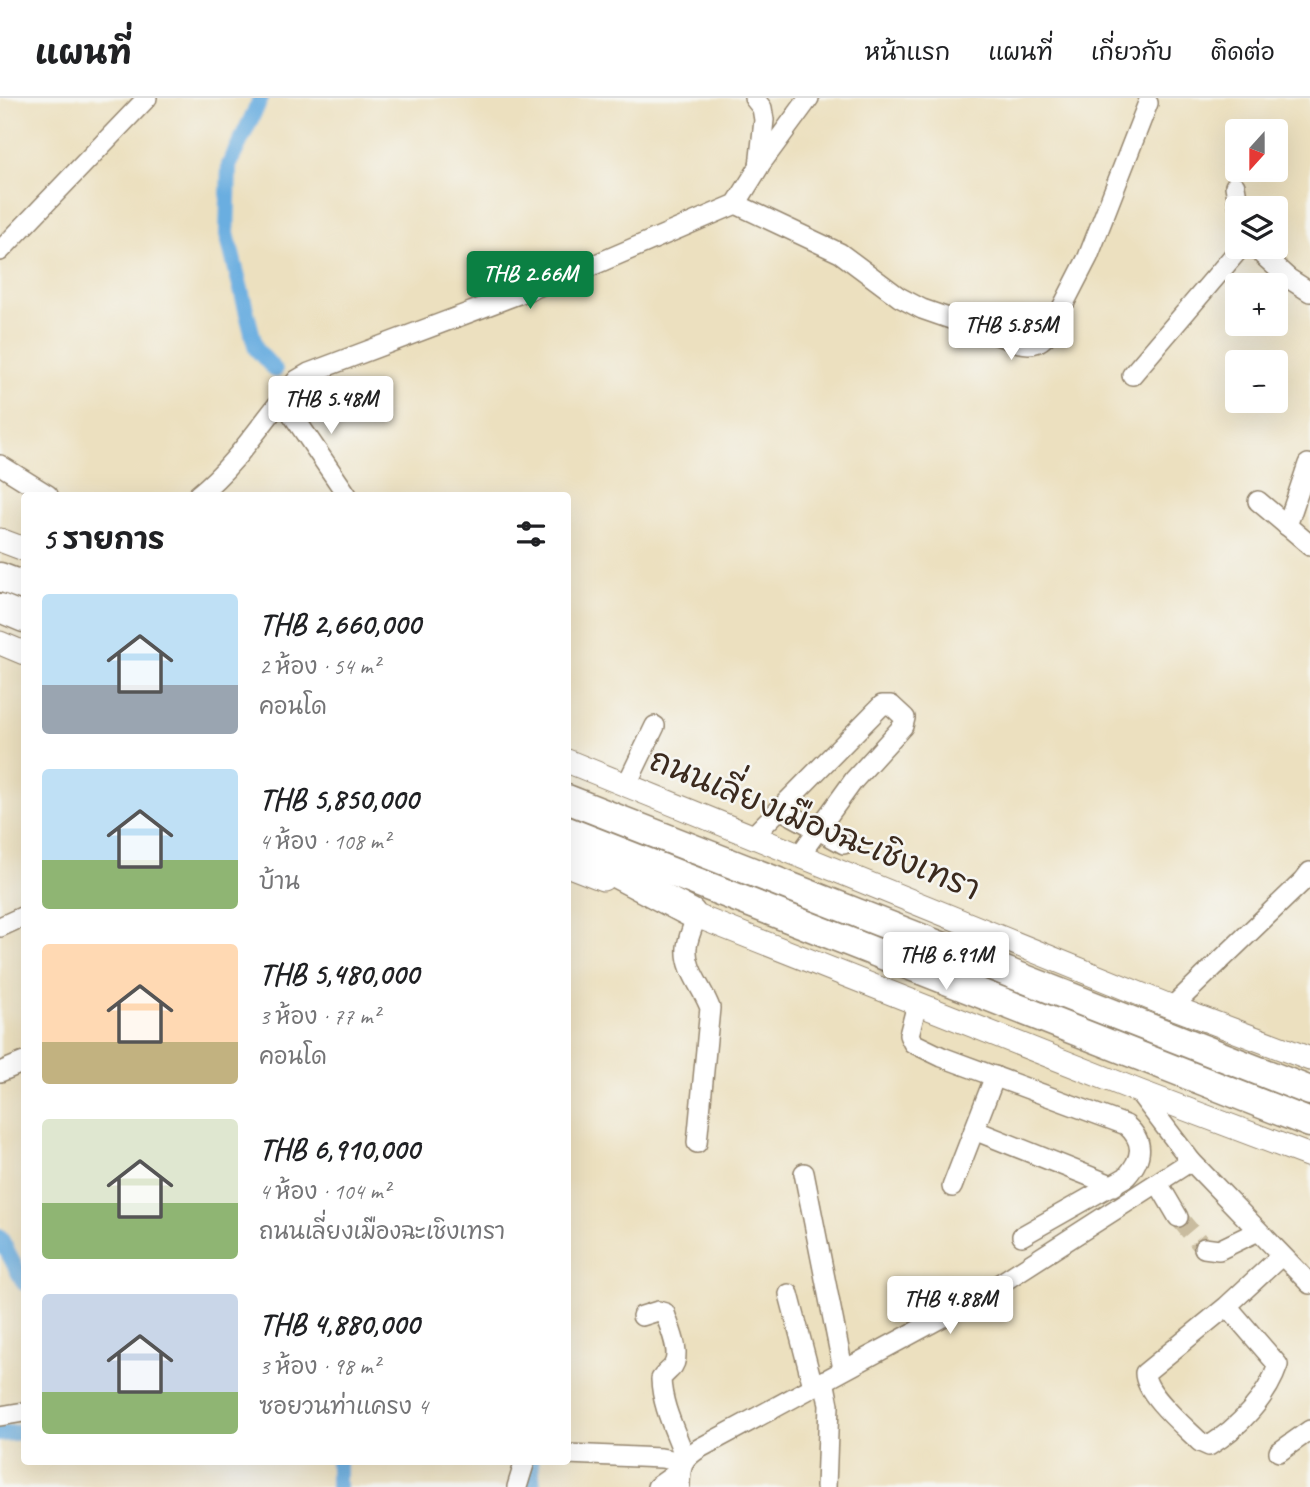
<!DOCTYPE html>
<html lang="th">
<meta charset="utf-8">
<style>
:root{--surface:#fff;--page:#f6f6f6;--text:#202124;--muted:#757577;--line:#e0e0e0;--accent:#0b8043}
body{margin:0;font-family:Caveat,"Playpen Sans Thai",sans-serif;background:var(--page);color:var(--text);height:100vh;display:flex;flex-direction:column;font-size:26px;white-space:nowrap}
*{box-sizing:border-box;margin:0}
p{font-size:23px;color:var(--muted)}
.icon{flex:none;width:38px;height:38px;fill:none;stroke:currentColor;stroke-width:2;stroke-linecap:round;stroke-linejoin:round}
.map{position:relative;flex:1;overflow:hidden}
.details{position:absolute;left:21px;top:394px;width:550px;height:973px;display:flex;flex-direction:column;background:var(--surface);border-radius:7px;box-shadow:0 7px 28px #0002}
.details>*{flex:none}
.needle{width:46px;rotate:201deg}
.buttons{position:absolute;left:1225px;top:21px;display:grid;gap:14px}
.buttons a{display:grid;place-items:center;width:63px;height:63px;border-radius:7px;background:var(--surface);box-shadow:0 7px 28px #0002;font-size:35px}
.price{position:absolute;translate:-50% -60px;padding:0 16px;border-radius:7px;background:#fff;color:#222;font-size:23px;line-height:46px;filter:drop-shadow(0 2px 4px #0008)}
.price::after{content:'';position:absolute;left:50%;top:42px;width:21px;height:16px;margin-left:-10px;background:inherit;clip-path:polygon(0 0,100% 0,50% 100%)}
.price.selected{background:var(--accent);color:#fff}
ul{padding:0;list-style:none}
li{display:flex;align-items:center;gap:21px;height:175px;padding:0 21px}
li span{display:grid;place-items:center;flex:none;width:196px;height:140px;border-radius:7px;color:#555}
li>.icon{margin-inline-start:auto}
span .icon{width:84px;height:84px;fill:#fffc;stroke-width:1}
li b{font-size:30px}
h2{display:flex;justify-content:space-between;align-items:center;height:84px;padding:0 21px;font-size:30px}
header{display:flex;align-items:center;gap:42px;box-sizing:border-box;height:98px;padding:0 35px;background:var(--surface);border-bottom:2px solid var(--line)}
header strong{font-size:33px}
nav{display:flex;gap:38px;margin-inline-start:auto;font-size:24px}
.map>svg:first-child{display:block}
</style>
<header>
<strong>แผนที่</strong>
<nav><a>หน้าแรก</a><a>แผนที่</a><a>เกี่ยวกับ</a><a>ติดต่อ</a></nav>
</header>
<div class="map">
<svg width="1310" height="1389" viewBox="0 0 1310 1389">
<rect width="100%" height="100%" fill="#f6f6f2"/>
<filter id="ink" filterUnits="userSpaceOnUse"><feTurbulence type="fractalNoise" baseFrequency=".0143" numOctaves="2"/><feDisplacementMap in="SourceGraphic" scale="14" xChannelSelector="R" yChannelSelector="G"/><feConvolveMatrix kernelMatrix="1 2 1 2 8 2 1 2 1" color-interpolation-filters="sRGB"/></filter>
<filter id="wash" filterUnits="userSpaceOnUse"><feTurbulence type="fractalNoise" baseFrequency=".00686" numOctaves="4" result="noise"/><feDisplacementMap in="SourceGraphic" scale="28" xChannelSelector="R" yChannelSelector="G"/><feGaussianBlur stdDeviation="1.57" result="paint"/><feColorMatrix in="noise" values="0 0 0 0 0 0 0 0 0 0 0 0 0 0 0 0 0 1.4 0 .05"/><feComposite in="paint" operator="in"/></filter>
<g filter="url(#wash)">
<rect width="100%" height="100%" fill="#ece0bf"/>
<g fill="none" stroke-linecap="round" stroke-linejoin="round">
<g stroke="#6aaee0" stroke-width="16">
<path d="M261,0L229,67L227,136L256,251L275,272"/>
<path d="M0,1139L24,1185"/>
<path d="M0,1336L24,1334"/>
<path d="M338,1363V1389"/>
<path d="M531,1363L533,1389"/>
</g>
</g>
</g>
<g filter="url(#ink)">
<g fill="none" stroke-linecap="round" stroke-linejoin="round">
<path stroke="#c9bc9f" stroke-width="19" stroke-dasharray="19 10" stroke-linecap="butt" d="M1178,1119L1204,1150"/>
<g stroke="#94856e" stroke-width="22">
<g id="minor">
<path d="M759,68L809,0"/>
<path d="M1235,88L1239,110"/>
<path d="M736,106L840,155L899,199L922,211L1020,245C1035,248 1043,244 1051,231L1088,159L1148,5"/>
<path d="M1254,149L1288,180L1310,194"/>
<path d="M0,153L147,0"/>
<path d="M1132,277L1241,149"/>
<path d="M281,300L347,397"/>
<path d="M0,367L48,397"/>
<path d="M198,397C237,366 265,320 297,282L309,275L582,172L736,106L759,69L764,22L762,10L754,0"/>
<path d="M1258,403L1310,447"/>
<path d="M1287,428L1308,366"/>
<path d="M627,686L655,628"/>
<path d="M780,711L844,746"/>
<path d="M753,738L882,607H891L905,620L903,628L854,682L799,758"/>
<path d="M697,818C693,828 688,839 687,849C685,872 703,890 710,910L697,1045"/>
<path d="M0,829L24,818"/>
<path d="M917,906L909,937L913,945L942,959L1126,1027C1145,1044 1143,1060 1126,1079L1022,1138"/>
<path d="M1172,909L1303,783L1310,774"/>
<path d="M0,974L24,964"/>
<path d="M1138,993L1191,1063L1310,1186"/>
<path d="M974,1032L1114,1088"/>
<path d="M804,1075L843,1271"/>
<path d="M1158,1085L1178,1119"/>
<path d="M952,1089L995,978"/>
<path d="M1204,1150L1219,1152L1258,1133"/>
<path d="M789,1196L813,1288"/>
<path d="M1227,1208L1278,1267C1267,1300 1238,1330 1209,1348L1200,1344C1185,1329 1145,1296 1145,1275L1227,1208L1281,1158"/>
<path d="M642,1218L658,1213L665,1215C669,1229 682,1254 673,1268C669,1273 664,1276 661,1281C662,1309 676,1334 685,1360"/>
<path d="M824,1282L829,1307L826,1389"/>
<path d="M0,1318L24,1314"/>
<path d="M1279,1354L1310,1332"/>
<path d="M567,1356L661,1360L684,1364"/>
<path d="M517,1389L525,1363"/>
<path d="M657,1389L681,1372"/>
<path d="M680,1389C680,1368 682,1361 700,1350L976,1201L1191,1063"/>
</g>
</g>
<g stroke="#94856e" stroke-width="25">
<g id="major">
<path d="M0,442L24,451"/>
<path d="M0,545L24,555"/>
<path d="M567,663L1172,909L1310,961"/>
<path d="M567,767L603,781"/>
<path d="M674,809L1138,993L1310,1058"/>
</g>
</g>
<g stroke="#94856e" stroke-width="31">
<g id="highway">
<path d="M0,479L24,488"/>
<path d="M0,510L24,520"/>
<path d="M567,701L1310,993"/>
<path d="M567,733L1310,1025"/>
<path d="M567,750L691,815"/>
</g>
</g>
<use href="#minor" stroke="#fff" stroke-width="19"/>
<use href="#major" stroke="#fff" stroke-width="23"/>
<use href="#highway" stroke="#fff" stroke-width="28"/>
</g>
</g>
<g text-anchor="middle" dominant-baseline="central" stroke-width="5" stroke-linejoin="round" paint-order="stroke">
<g font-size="33" fill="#3b2a1e" stroke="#f6f6f2">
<text transform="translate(815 726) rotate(22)">ถนนเลี่ยงเมืองฉะเชิงเทรา</text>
</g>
</g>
</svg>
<div class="buttons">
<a><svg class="needle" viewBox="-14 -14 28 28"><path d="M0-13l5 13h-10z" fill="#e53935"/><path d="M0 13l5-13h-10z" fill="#757577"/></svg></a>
<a><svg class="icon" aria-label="layers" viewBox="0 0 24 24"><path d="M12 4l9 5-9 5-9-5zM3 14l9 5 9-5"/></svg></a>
<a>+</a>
<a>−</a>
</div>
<b class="price selected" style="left:530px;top:213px">THB 2.66M</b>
<b class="price" style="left:1011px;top:264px">THB 5.85M</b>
<b class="price" style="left:331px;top:338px">THB 5.48M</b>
<b class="price" style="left:946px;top:894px">THB 6.91M</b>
<b class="price" style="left:950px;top:1238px">THB 4.88M</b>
<section class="details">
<h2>5 รายการ<svg class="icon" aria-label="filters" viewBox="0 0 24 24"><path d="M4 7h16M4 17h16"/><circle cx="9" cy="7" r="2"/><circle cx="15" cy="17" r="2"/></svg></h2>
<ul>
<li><span style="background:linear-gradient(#bfe0f5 65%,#9aa5b1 0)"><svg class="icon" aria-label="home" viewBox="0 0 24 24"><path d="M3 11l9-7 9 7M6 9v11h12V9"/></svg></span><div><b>THB 2,660,000</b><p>2 ห้อง · 54 m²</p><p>คอนโด</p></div></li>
<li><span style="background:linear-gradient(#bfe0f5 65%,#8fb573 0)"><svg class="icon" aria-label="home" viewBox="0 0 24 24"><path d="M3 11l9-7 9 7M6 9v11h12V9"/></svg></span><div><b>THB 5,850,000</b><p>4 ห้อง · 108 m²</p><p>บ้าน</p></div></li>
<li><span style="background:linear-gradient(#ffd9b3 70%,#c2b280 0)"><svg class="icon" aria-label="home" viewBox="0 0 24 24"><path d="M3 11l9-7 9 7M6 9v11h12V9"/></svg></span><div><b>THB 5,480,000</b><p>3 ห้อง · 77 m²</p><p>คอนโด</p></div></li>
<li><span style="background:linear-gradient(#dfe7d0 60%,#8fb573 0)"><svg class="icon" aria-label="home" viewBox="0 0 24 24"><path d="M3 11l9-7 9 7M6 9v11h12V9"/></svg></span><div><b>THB 6,910,000</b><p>4 ห้อง · 104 m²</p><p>ถนนเลี่ยงเมืองฉะเชิงเทรา</p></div></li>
<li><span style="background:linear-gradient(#c9d6e8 70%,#8fb573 0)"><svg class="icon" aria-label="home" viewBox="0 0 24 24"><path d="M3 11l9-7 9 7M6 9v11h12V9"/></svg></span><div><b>THB 4,880,000</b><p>3 ห้อง · 98 m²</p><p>ซอยวนท่าแครง 4</p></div></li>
</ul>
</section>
</div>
